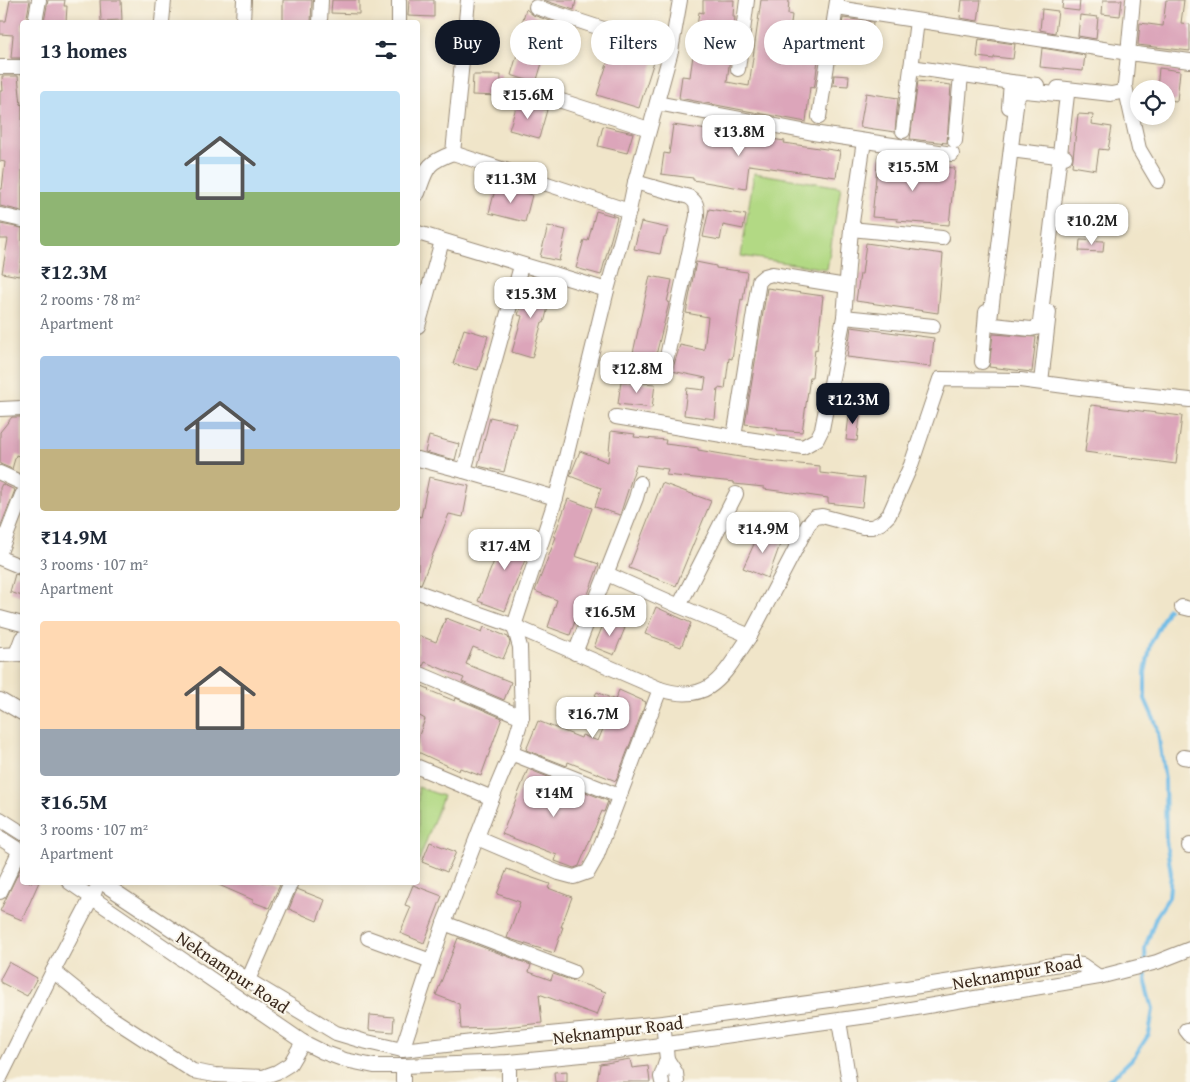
<!DOCTYPE html>
<meta charset="utf-8">
<style>
:root{--surface:#fff;--page:#f2f2f3;--text:#1f2937;--muted:#747a83;--accent:#111827}
body{margin:0;font-family:"Gentium Book Plus",serif;background:var(--page);color:var(--text);height:100vh;display:flex;flex-direction:column;font-size:19px;white-space:nowrap}
*{box-sizing:border-box;margin:0}
p{font-size:16px;color:var(--muted)}
.icon{flex:none;width:28px;height:28px;fill:none;stroke:currentColor;stroke-width:2;stroke-linecap:round;stroke-linejoin:round}
.map{position:relative;flex:1;overflow:hidden}
.drawer{position:absolute;left:20px;top:20px;width:400px;height:865px;display:flex;flex-direction:column;background:var(--surface);border-radius:5px;box-shadow:0 2px 8px #0003}
.drawer>*{flex:none}
.banner{position:absolute;left:435px;top:20px;width:475px;height:45px;display:flex;gap:10px}
.fabs{position:absolute;left:1130px;top:80px;display:grid;gap:10px}
.fabs a{display:grid;place-items:center;width:45px;height:45px;border-radius:50%;background:var(--surface);box-shadow:0 2px 8px #0003;font-size:25px}
.price{position:absolute;translate:-50% -42px;padding:0 11px;border-radius:10px;background:#fff;color:#222;font-size:16px;line-height:32px;filter:drop-shadow(0 1px 2px #0008)}
.price::after{content:'';position:absolute;left:50%;top:30px;width:15px;height:11px;margin-left:-8px;background:inherit;clip-path:polygon(0 0,100% 0,50% 100%)}
.price.selected{background:var(--accent);color:#fff}
ul{padding:0;list-style:none}
li{display:grid;align-content:center;gap:10px;height:265px;padding:0 20px}
li span{display:grid;place-items:center;height:155px;border-radius:5px;color:#555}
li>.icon{margin-inline-start:auto}
span .icon{width:90px;height:90px;fill:#fffc;stroke-width:1}
li b{font-size:21px}
h2{display:flex;justify-content:space-between;align-items:center;height:60px;padding:0 20px;font-size:21px}
.pill{padding:0 18px;border-radius:22px;background:var(--surface);box-shadow:0 2px 8px #0003;font-size:18px;line-height:45px}
.pill.selected{background:var(--accent);color:#fff}
.map>svg:first-child{display:block}
</style>
<div class="map">
<svg width="1190" height="1082" viewBox="0 0 1190 1082">
<rect width="100%" height="100%" fill="#fbf7ec"/>
<filter id="ink" filterUnits="userSpaceOnUse"><feTurbulence type="fractalNoise" baseFrequency=".02" numOctaves="2"/><feDisplacementMap in="SourceGraphic" scale="10" xChannelSelector="R" yChannelSelector="G"/><feConvolveMatrix kernelMatrix="1 2 1 2 8 2 1 2 1" color-interpolation-filters="sRGB"/></filter>
<filter id="wash" filterUnits="userSpaceOnUse"><feTurbulence type="fractalNoise" baseFrequency=".0096" numOctaves="4" result="noise"/><feDisplacementMap in="SourceGraphic" scale="20" xChannelSelector="R" yChannelSelector="G"/><feGaussianBlur stdDeviation="1.12" result="paint"/><feColorMatrix in="noise" values="0 0 0 0 0 0 0 0 0 0 0 0 0 0 0 0 0 1.4 0 .05"/><feComposite in="paint" operator="in"/></filter>
<g filter="url(#wash)">
<rect width="100%" height="100%" fill="#f0e5c9"/>
<g fill="#b2d984" stroke="#768251">
<path d="M754,173L841,187L827,269L741,256Z"/>
<path d="M418,787L443,796L418,863Z"/>
</g>
<g fill="none" stroke-linecap="round" stroke-linejoin="round">
<path stroke="#6cbae6" stroke-width="4" d="M1105,1082L1114,1076L1134,1057L1149,1034L1153,1009L1146,983L1145,948L1156,917L1169,897L1171,873L1166,841L1165,780L1157,726L1145,699V672L1151,643L1168,609"/>
</g>
<g id="blocks">
<g fill="#dca5ba">
<path d="M10,0H30L26,22H22V58H11L13,35L0,34V21H6Z"/>
<path d="M48,0H65L64,6H67L66,22H44Z"/>
<path d="M100,0H121L122,20L101,21Z"/>
<path d="M283,0H312L311,22H283Z"/>
<path d="M332,0H359V14L331,13Z"/>
<path d="M409,0H434V17L408,16Z"/>
<path d="M543,0H576L574,10Z"/>
<path d="M703,0H734L733,17H735L727,82L749,86L761,0H789L788,14L792,15L789,40L820,44L815,83L814,88L810,87L806,122L679,98L682,76L690,77L699,12L703,13Z"/>
<path d="M962,0H981L978,21L960,18Z"/>
<path d="M1063,0H1080L1079,11L1062,9Z"/>
<path d="M1103,0H1122L1120,16L1102,14Z"/>
<path d="M1166,0H1184L1181,23L1190,24V51L1138,45L1140,23L1163,26Z"/>
<path d="M526,9L533,15L568,27L561,54L546,50L536,83L511,75L519,48L515,47Z"/>
<path d="M1042,9L1058,11L1055,33L1040,30Z"/>
<path d="M1080,15L1098,17L1096,39L1078,36Z"/>
<path d="M843,18L873,22L871,43L840,39Z"/>
<path d="M979,39L1015,44L1013,59L994,57V59L977,57Z"/>
<path d="M614,42L656,55L639,108L597,95Z"/>
<path d="M1042,48L1085,55L1083,71L1040,67Z"/>
<path d="M1159,68L1180,71L1177,101L1166,100V89H1157Z"/>
<path d="M473,75H501L500,96L472,95Z"/>
<path d="M834,75L849,76L848,86L833,85Z"/>
<path d="M2,76H18L21,105L22,104V211L0,206V189H2L5,162L0,161V91H3Z"/>
<path d="M918,81L951,85L947,143L910,139Z"/>
<path d="M866,93L898,98L895,132L860,127Z"/>
<path d="M518,101L547,110L539,138L509,130Z"/>
<path d="M1078,114L1093,115L1092,124L1112,127L1108,150L1099,149L1096,170L1072,166Z"/>
<path d="M673,125L785,141L784,143L840,151L836,177L749,165L746,189L693,180V178L661,174L664,153L669,154Z"/>
<path d="M603,126L633,133L627,153L598,146Z"/>
<path d="M878,157L899,158V161L926,163V166L955,168L949,225L897,221L898,219L872,217Z"/>
<path d="M496,186L532,195L525,222L489,213Z"/>
<path d="M709,209L746,215L743,229L723,225L720,240L703,237Z"/>
<path d="M596,211L617,217L601,275L576,268L584,240L588,241Z"/>
<path d="M641,222L668,228L666,236L664,237L660,254L634,249Z"/>
<path d="M0,224L22,228V258L19,276L2,273L8,239H0Z"/>
<path d="M548,226L566,230L559,261L540,257Z"/>
<path d="M1080,240L1104,241L1103,252L1079,251Z"/>
<path d="M866,243L943,254L938,313L856,301L860,274H862Z"/>
<path d="M696,262L716,266V268L747,272L743,300L741,299L732,359L729,358L725,389L718,388L715,419L684,415L687,388L704,390L706,378L672,371L680,345L704,350L708,317L686,313Z"/>
<path d="M650,276L672,280L667,302L669,303L653,367L631,362Z"/>
<path d="M528,284L552,291L544,323L542,322L532,358L512,352L522,316L518,315Z"/>
<path d="M767,288L823,296L817,350L815,349L812,377H810L802,432L777,430V428L745,424Z"/>
<path d="M851,327L934,338L931,367L847,357Z"/>
<path d="M464,329L488,336L478,370L453,364Z"/>
<path d="M993,334L1036,337L1032,372L989,367Z"/>
<path d="M621,381L655,384L652,408L618,404Z"/>
<path d="M1091,405L1182,416L1176,464L1085,452Z"/>
<path d="M850,408L861,410L857,441L846,440Z"/>
<path d="M12,417H22V457L16,455L12,469L0,464V432Z"/>
<path d="M490,417L516,423L504,472L478,466Z"/>
<path d="M611,431L635,434L634,437L666,440L665,444L698,448V450L758,460L820,466V473L865,478L862,507L828,503V498L764,489V487L734,484V482L666,475L668,469L636,465L620,515L595,507L601,488L570,476L580,451L608,462Z"/>
<path d="M429,436L459,444L455,460L425,452Z"/>
<path d="M429,477L469,486L463,517L449,514L421,584L418,583V516L421,517Z"/>
<path d="M662,483L711,501L676,586L629,568Z"/>
<path d="M2,484L15,490L0,528V488Z"/>
<path d="M568,499L592,508L575,556L599,564L583,608L580,607L570,635L548,627L557,600L535,591L556,537L554,536Z"/>
<path d="M506,531L532,542L505,611L478,601Z"/>
<path d="M760,531L782,539L768,578L743,568Z"/>
<path d="M15,574L22,576V596L10,592Z"/>
<path d="M656,607L691,623L681,647L645,634Z"/>
<path d="M446,618L482,632L484,627L508,637L510,643L503,659L473,647L466,664L511,682L504,700L462,682L464,678L425,662L423,666L418,664V635L436,642Z"/>
<path d="M605,620L625,628L614,655L594,647Z"/>
<path d="M418,684L429,689L428,690L455,701L456,698L502,718L481,776L460,768L459,771L418,752V738L425,719L418,715Z"/>
<path d="M619,690L646,702L616,781L568,762L567,766L526,750L538,721L581,738L582,735L598,741L612,707L595,695L597,692L615,700Z"/>
<path d="M528,769L608,801L604,812L602,811L579,866L574,868L555,861L557,855L502,834Z"/>
<path d="M430,842L456,852L447,872L422,862Z"/>
<path d="M22,865V882H39L22,920L0,911Z"/>
<path d="M507,869L550,884L548,888L572,897L561,927H563L554,953L507,938L520,902L497,894Z"/>
<path d="M212,882H275L280,885L269,908L253,902V900Z"/>
<path d="M413,885L442,896L424,943L400,933L411,907L405,905Z"/>
<path d="M297,889L325,900L317,921L289,909Z"/>
<path d="M458,938L531,965L529,972L551,980L553,974L606,992L597,1015L539,994L542,1023L497,1028L461,1029L459,1004L436,995Z"/>
<path d="M9,962L37,978L27,996L0,982V979Z"/>
<path d="M370,1015L394,1017L393,1032L369,1030Z"/>
<path d="M630,1059L632,1068L648,1066L650,1082H597L600,1064Z"/>
<path d="M567,1071V1082H555L554,1072Z"/>
</g>
</g>
</g>
<g filter="url(#ink)">
<use href="#blocks" fill-opacity="0" stroke="#968874" stroke-width="1"/>
<g fill="none" stroke-linecap="round" stroke-linejoin="round">
<g stroke="#968874" stroke-width="16">
<g id="minor">
<path d="M536,7L671,51"/>
<path d="M837,8L1129,53L1190,61"/>
<path d="M35,22L39,0"/>
<path d="M162,22L164,0"/>
<path d="M243,22L244,0"/>
<path d="M320,22L321,0"/>
<path d="M399,22V0"/>
<path d="M0,67H22"/>
<path d="M911,67L1011,82"/>
<path d="M738,69L747,0"/>
<path d="M1125,86L1139,149L1158,181"/>
<path d="M518,87L649,129"/>
<path d="M1058,88L1111,94L1121,92L1125,86L1133,0"/>
<path d="M1025,91L1067,95L1040,322L1036,328L1031,329L994,325L990,320L1017,98L1021,92Z"/>
<path d="M657,103L813,133L952,154"/>
<path d="M1009,107L1011,82L1037,85"/>
<path d="M819,117L837,1"/>
<path d="M903,131L917,21"/>
<path d="M955,141L961,75"/>
<path d="M1011,150L1065,157"/>
<path d="M453,153L629,211"/>
<path d="M635,182L689,197C697,202 697,206 697,216L666,361"/>
<path d="M418,193C427,168 426,163 453,153L468,0"/>
<path d="M0,215L22,220"/>
<path d="M851,229L942,238"/>
<path d="M418,233L607,290"/>
<path d="M844,317L933,326"/>
<path d="M418,326L442,241"/>
<path d="M982,362L986,312"/>
<path d="M1041,382L1049,312"/>
<path d="M0,409L22,408"/>
<path d="M616,417L734,437L803,447L817,439L822,429L844,317L851,229L864,141"/>
<path d="M734,437L759,281L765,276L772,274L846,286"/>
<path d="M418,459L464,471L556,498"/>
<path d="M464,471L521,266"/>
<path d="M0,473L22,483"/>
<path d="M0,552L22,495"/>
<path d="M0,558L22,567"/>
<path d="M607,574L679,606L750,636L808,525L815,517L822,516L863,527H872L881,523L889,515L911,465L940,379L1020,380L1080,388L1190,400"/>
<path d="M418,592L514,626L660,689L596,858L588,872L574,877L559,873L477,838"/>
<path d="M679,606L736,494"/>
<path d="M1182,607L1190,609"/>
<path d="M0,618L22,624"/>
<path d="M575,653L636,498L640,483"/>
<path d="M16,654L22,638"/>
<path d="M0,655L22,654"/>
<path d="M418,673L522,717"/>
<path d="M660,689C712,706 724,673 750,636"/>
<path d="M0,700L22,713"/>
<path d="M511,753L619,796"/>
<path d="M1183,757L1190,758"/>
<path d="M418,767L492,798"/>
<path d="M0,819L22,833"/>
<path d="M0,838L22,852"/>
<path d="M1189,846L1190,845"/>
<path d="M69,882L303,1042L323,1052L345,1060L374,1066H403L509,1062L603,1053L875,1015L1099,977L1157,962L1190,949"/>
<path d="M101,882L248,980L336,1033L363,1041L402,1050L508,1038L663,1023L830,1000L1066,963L1082,965L1099,977"/>
<path d="M0,892L20,850"/>
<path d="M444,923L573,972"/>
<path d="M368,938L431,961"/>
<path d="M53,971L110,1017L193,1071L215,1075L263,1077L277,1072L290,1064L303,1042"/>
<path d="M248,980L291,882"/>
<path d="M839,1021L849,1082"/>
<path d="M1186,1030L1190,1035"/>
<path d="M402,1050L444,923L492,798L511,753L522,717L520,647L514,626L556,498L607,290L629,211L635,182L671,51L680,0"/>
<path d="M667,1059L676,1073L677,1082"/>
<path d="M0,1078L53,971L95,891"/>
<path d="M403,1082V1066"/>
<path d="M509,1082V1062"/>
<path d="M662,1082L661,1077L667,1059L663,1023"/>
</g>
</g>
<use href="#minor" stroke="#fff" stroke-width="14"/>
</g>
</g>
<g text-anchor="middle" dominant-baseline="central" stroke-width="4" stroke-linejoin="round" paint-order="stroke">
<g font-size="18" fill="#3b2a1e" stroke="#fbf7ec">
<text transform="translate(233 972) rotate(34)">Neknampur Road</text>
<text transform="translate(1017 972) rotate(-10)">Neknampur Road</text>
<text transform="translate(618 1030) rotate(-7)">Neknampur Road</text>
</g>
</g>
</svg>
<div class="fabs">
<a><svg class="icon" aria-label="locate" viewBox="0 0 24 24"><circle cx="12" cy="12" r="6"/><path d="M12 2v4M12 18v4M2 12h4M18 12h4"/></svg></a>
</div>
<b class="price" style="left:528px;top:120px">₹15.6M</b>
<b class="price" style="left:739px;top:157px">₹13.8M</b>
<b class="price" style="left:913px;top:192px">₹15.5M</b>
<b class="price" style="left:511px;top:204px">₹11.3M</b>
<b class="price" style="left:1092px;top:246px">₹10.2M</b>
<b class="price" style="left:531px;top:319px">₹15.3M</b>
<b class="price" style="left:637px;top:394px">₹12.8M</b>
<b class="price selected" style="left:853px;top:425px">₹12.3M</b>
<b class="price" style="left:763px;top:554px">₹14.9M</b>
<b class="price" style="left:505px;top:571px">₹17.4M</b>
<b class="price" style="left:610px;top:637px">₹16.5M</b>
<b class="price" style="left:593px;top:739px">₹16.7M</b>
<b class="price" style="left:554px;top:818px">₹14M</b>
<div class="banner">
<a class="pill selected">Buy</a>
<a class="pill">Rent</a>
<a class="pill">Filters</a>
<a class="pill">New</a>
<a class="pill">Apartment</a>
</div>
<section class="drawer">
<h2>13 homes<svg class="icon" aria-label="filters" viewBox="0 0 24 24"><path d="M4 7h16M4 17h16"/><circle cx="9" cy="7" r="2"/><circle cx="15" cy="17" r="2"/></svg></h2>
<ul>
<li><span style="background:linear-gradient(#bfe0f5 65%,#8fb573 0)"><svg class="icon" aria-label="home" viewBox="0 0 24 24"><path d="M3 11l9-7 9 7M6 9v11h12V9"/></svg></span><div><b>₹12.3M</b><p>2 rooms · 78 m²</p><p>Apartment</p></div></li>
<li><span style="background:linear-gradient(#a9c7e8 60%,#c2b280 0)"><svg class="icon" aria-label="home" viewBox="0 0 24 24"><path d="M3 11l9-7 9 7M6 9v11h12V9"/></svg></span><div><b>₹14.9M</b><p>3 rooms · 107 m²</p><p>Apartment</p></div></li>
<li><span style="background:linear-gradient(#ffd9b3 70%,#9aa5b1 0)"><svg class="icon" aria-label="home" viewBox="0 0 24 24"><path d="M3 11l9-7 9 7M6 9v11h12V9"/></svg></span><div><b>₹16.5M</b><p>3 rooms · 107 m²</p><p>Apartment</p></div></li>
</ul>
</section>
</div>
